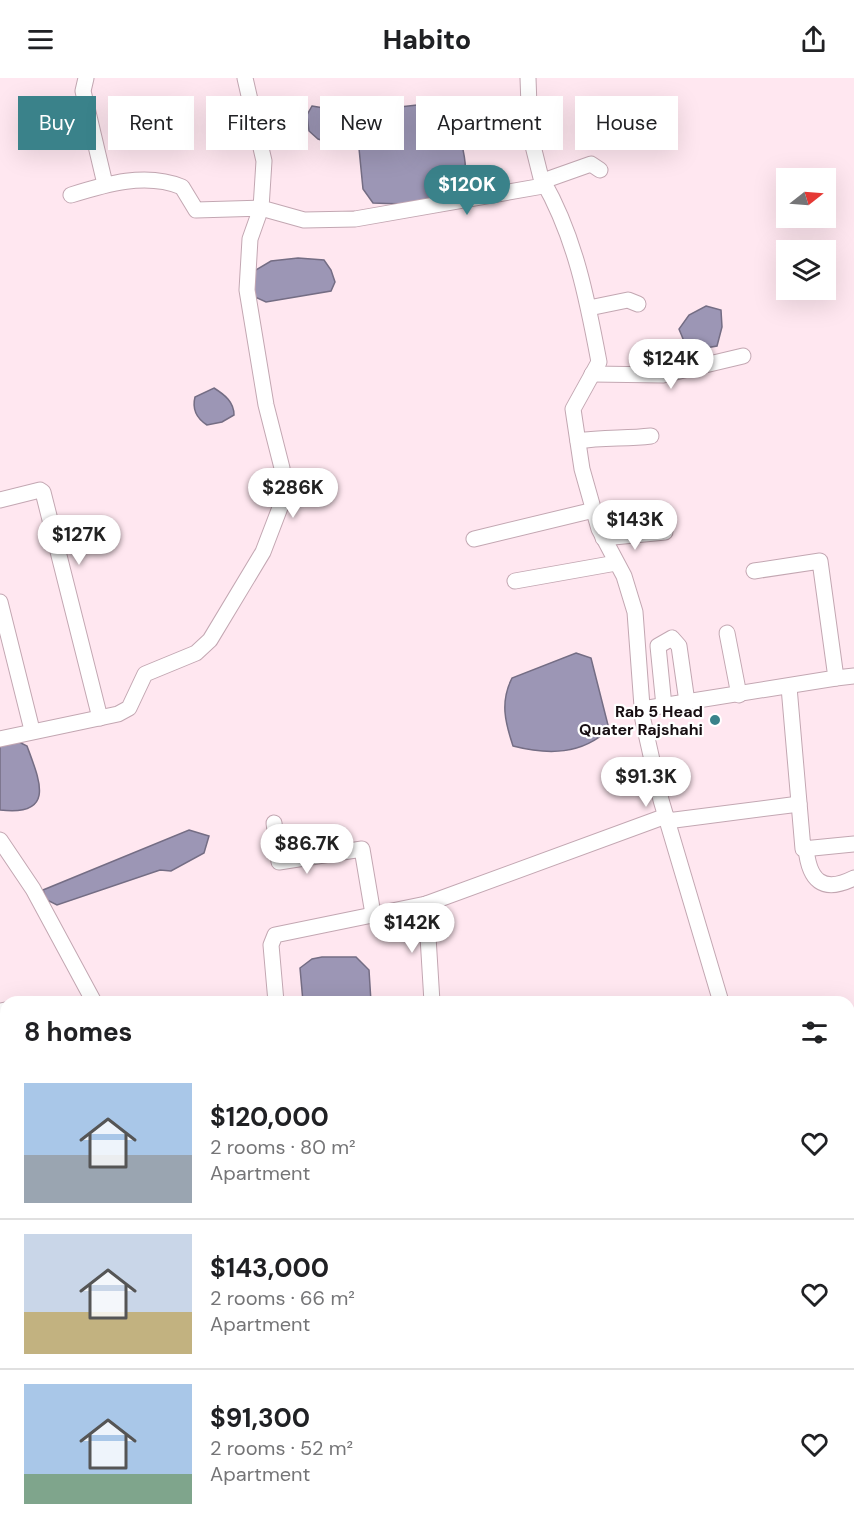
<!DOCTYPE html>
<meta charset="utf-8">
<style>
:root{--surface:#fff;--page:#f2f2f2;--text:#202124;--muted:#757577;--line:#e0e0e0;--accent:#3a828a}
body{margin:0;font-family:"DM Sans",sans-serif;background:var(--page);color:var(--text);height:100vh;display:flex;flex-direction:column;font-size:22px;white-space:nowrap}
*{box-sizing:border-box;margin:0}
p{font-size:20px;color:var(--muted)}
.icon{flex:none;width:33px;height:33px;fill:none;stroke:currentColor;stroke-width:2;stroke-linecap:round;stroke-linejoin:round}
.map{position:relative;flex:1;overflow:hidden}
.panel{position:absolute;left:0px;top:918px;width:855px;height:536px;display:flex;flex-direction:column;background:var(--surface);border-radius:18px 18px 0 0;box-shadow:0 6px 24px #0002}
.panel>*{flex:none}
.top-card{position:absolute;left:18px;top:18px;width:819px;height:54px;display:flex;gap:12px}
.needle{width:39px;rotate:73deg}
.tools{position:absolute;left:776px;top:90px;display:grid;gap:12px}
.tools a{display:grid;place-items:center;width:60px;height:60px;border-radius:0px;background:var(--surface);box-shadow:0 6px 24px #0002;font-size:30px}
.price{position:absolute;translate:-50% -51px;padding:0 14px;border-radius:21px;background:#fff;color:#222;font-size:20px;line-height:39px;filter:drop-shadow(0 2px 3px #0008)}
.price::after{content:'';position:absolute;left:50%;top:36px;width:18px;height:14px;margin-left:-9px;background:inherit;clip-path:polygon(0 0,100% 0,50% 100%)}
.price.on{background:var(--accent);color:#fff}
ul{padding:0;list-style:none}
li{display:flex;align-items:center;gap:18px;height:150px;padding:0 24px}
li+li{border-top:2px solid var(--line)}
li span{display:grid;place-items:center;flex:none;width:168px;height:120px;border-radius:0px;color:#555}
li>.icon{margin-inline-start:auto}
span .icon{width:72px;height:72px;fill:#fffc;stroke-width:1}
li b{font-size:26px}
h2{display:flex;justify-content:space-between;align-items:center;height:72px;padding:0 24px;font-size:26px}
.tag{padding:0 21px;border-radius:0px;background:var(--surface);box-shadow:0 6px 24px #0002;font-size:21px;line-height:54px}
.tag.on{background:var(--accent);color:#fff}
header{display:flex;justify-content:space-between;align-items:center;height:78px;padding:0 24px;background:var(--surface);font-size:27px;font-weight:800}
.map>svg:first-child{display:block}
</style>
<header><svg class="icon" aria-label="menu" viewBox="0 0 24 24"><path d="M4 6h16M4 12h16M4 18h16"/></svg>Habito<svg class="icon" aria-label="share" viewBox="0 0 24 24"><path d="M12 15V3M7 8l5-5 5 5M5 13v7h14v-7"/></svg></header>
<div class="map">
<svg width="854" height="1453" viewBox="0 0 854 1453">
<rect width="100%" height="100%" fill="#ffe7f0"/>
<g fill="#9c96b5" stroke="#746d84" stroke-width="1.5">
<path d="M426,26C436,27 449,26 456,36C458,40 458,48 459,54C463,73 473,100 455,114C438,128 394,126 373,125L363,111L356,40L373,32Z"/>
<path d="M312,28L341,33L345,61L343,69L318,61L309,53L307,37Z"/>
<path d="M298,180L324,182L331,192L335,204L331,213L266,224L253,218L254,193L271,183Z"/>
<path d="M706,228L721,232L722,249L717,268L688,273L679,251L689,237Z"/>
<path d="M214,310C225,317 234,324 234,337L222,344L207,347C196,340 192,331 195,319Z"/>
<path d="M576,575L591,580L609,651C582,677 548,677 513,668C505,644 500,624 512,600Z"/>
<path d="M13,661L27,668C39,701 57,739 0,732V665Z"/>
<path d="M189,752L209,758L204,775L171,793L160,792L57,827L47,822L43,812Z"/>
<path d="M322,879H356L369,892L371,924H303L300,890L312,881Z"/>
<path d="M0,1361L6,1362V1448H94V1453H0Z"/>
</g>
<g fill="none" stroke-linecap="round" stroke-linejoin="round">
<g stroke="#c3a7b2" stroke-width="17">
<g id="minor">
<path d="M86,0L83,13L105,106"/>
<path d="M245,0L264,83L261,130L304,142L355,141L543,108L530,56L528,0"/>
<path d="M600,92L591,86L543,103C575,159 587,220 599,284L573,331L582,391L599,451L624,498L635,534L643,642L661,722L721,924"/>
<path d="M589,230L628,222L638,226"/>
<path d="M592,296L663,297L743,278"/>
<path d="M578,363C603,359 626,361 651,358"/>
<path d="M0,422L40,412L43,414L100,640"/>
<path d="M603,460L665,454"/>
<path d="M474,461L594,432"/>
<path d="M515,503L616,485"/>
<path d="M0,524L32,652"/>
<path d="M727,555L739,617"/>
<path d="M836,600L854,598"/>
<path d="M789,609L803,771L854,766"/>
<path d="M664,628L658,568L672,560L679,568L687,624"/>
<path d="M642,631L836,600L820,483L754,493"/>
<path d="M0,661L118,636L129,630L145,596L196,575L210,562L263,474L281,427L282,390L266,327L247,212L250,161L261,130L196,132L182,109C146,94 106,106 71,117"/>
<path d="M667,743L799,726"/>
<path d="M274,745L279,784L362,771L373,836"/>
<path d="M0,762L33,811L94,924"/>
<path d="M806,770C809,802 822,816 854,800"/>
<path d="M426,826L432,924"/>
<path d="M276,924L271,867L275,857L426,826L666,738"/>
<path d="M0,933L6,932"/>
<path d="M849,1190H852"/>
<path d="M849,1224H854"/>
<path d="M0,1310L6,1311"/>
<path d="M0,1324L6,1325"/>
<path d="M849,1335L854,1316"/>
<path d="M849,1339L854,1371"/>
<path d="M206,1448L208,1453"/>
<path d="M737,1448L739,1453"/>
</g>
</g>
<g stroke="#c3a7b2" stroke-width="25">
<g id="highway">
<path d="M0,1038L6,1044"/>
<path d="M365,1448L370,1453"/>
</g>
</g>
<use href="#minor" stroke="#fff" stroke-width="15"/>
<use href="#highway" stroke="#fff" stroke-width="22"/>
</g>
<circle fill="#3a828a" stroke="#fff" stroke-width="2" cx="715" cy="642" r="6"/>
<g text-anchor="middle" dominant-baseline="central" stroke-width="4.5" stroke-linejoin="round" paint-order="stroke">
<g font-size="16" font-weight="bold" fill="#170e12" stroke="#fff" text-anchor="end">
<text x="703" y="633">Rab 5 Head<tspan x="703" dy="18">Quater Rajshahi</tspan></text>
</g>
</g>
</svg>
<div class="tools">
<a><svg class="needle" viewBox="-14 -14 28 28"><path d="M0-13l5 13h-10z" fill="#e53935"/><path d="M0 13l5-13h-10z" fill="#757577"/></svg></a>
<a><svg class="icon" aria-label="layers" viewBox="0 0 24 24"><path d="M12 4l9 5-9 5-9-5zM3 14l9 5 9-5"/></svg></a>
</div>
<b class="price on" style="left:467px;top:138px">$120K</b>
<b class="price" style="left:671px;top:312px">$124K</b>
<b class="price" style="left:293px;top:441px">$286K</b>
<b class="price" style="left:635px;top:473px">$143K</b>
<b class="price" style="left:79px;top:488px">$127K</b>
<b class="price" style="left:646px;top:730px">$91.3K</b>
<b class="price" style="left:307px;top:797px">$86.7K</b>
<b class="price" style="left:412px;top:876px">$142K</b>
<div class="top-card">
<a class="tag on">Buy</a>
<a class="tag">Rent</a>
<a class="tag">Filters</a>
<a class="tag">New</a>
<a class="tag">Apartment</a>
<a class="tag">House</a>
</div>
<section class="panel">
<h2>8 homes<svg class="icon" aria-label="filters" viewBox="0 0 24 24"><path d="M4 7h16M4 17h16"/><circle cx="9" cy="7" r="2"/><circle cx="15" cy="17" r="2"/></svg></h2>
<ul>
<li><span style="background:linear-gradient(#a9c7e8 60%,#9aa5b1 0)"><svg class="icon" aria-label="home" viewBox="0 0 24 24"><path d="M3 11l9-7 9 7M6 9v11h12V9"/></svg></span><div><b>$120,000</b><p>2 rooms · 80 m²</p><p>Apartment</p></div><svg class="icon" aria-label="heart" viewBox="0 0 24 24"><path d="M12 20l-8-8c-3-5 5-10 8-4 3-6 11-1 8 4z"/></svg></li>
<li><span style="background:linear-gradient(#c9d6e8 65%,#c2b280 0)"><svg class="icon" aria-label="home" viewBox="0 0 24 24"><path d="M3 11l9-7 9 7M6 9v11h12V9"/></svg></span><div><b>$143,000</b><p>2 rooms · 66 m²</p><p>Apartment</p></div><svg class="icon" aria-label="heart" viewBox="0 0 24 24"><path d="M12 20l-8-8c-3-5 5-10 8-4 3-6 11-1 8 4z"/></svg></li>
<li><span style="background:linear-gradient(#a9c7e8 75%,#7fa58c 0)"><svg class="icon" aria-label="home" viewBox="0 0 24 24"><path d="M3 11l9-7 9 7M6 9v11h12V9"/></svg></span><div><b>$91,300</b><p>2 rooms · 52 m²</p><p>Apartment</p></div><svg class="icon" aria-label="heart" viewBox="0 0 24 24"><path d="M12 20l-8-8c-3-5 5-10 8-4 3-6 11-1 8 4z"/></svg></li>
</ul>
</section>
</div>
